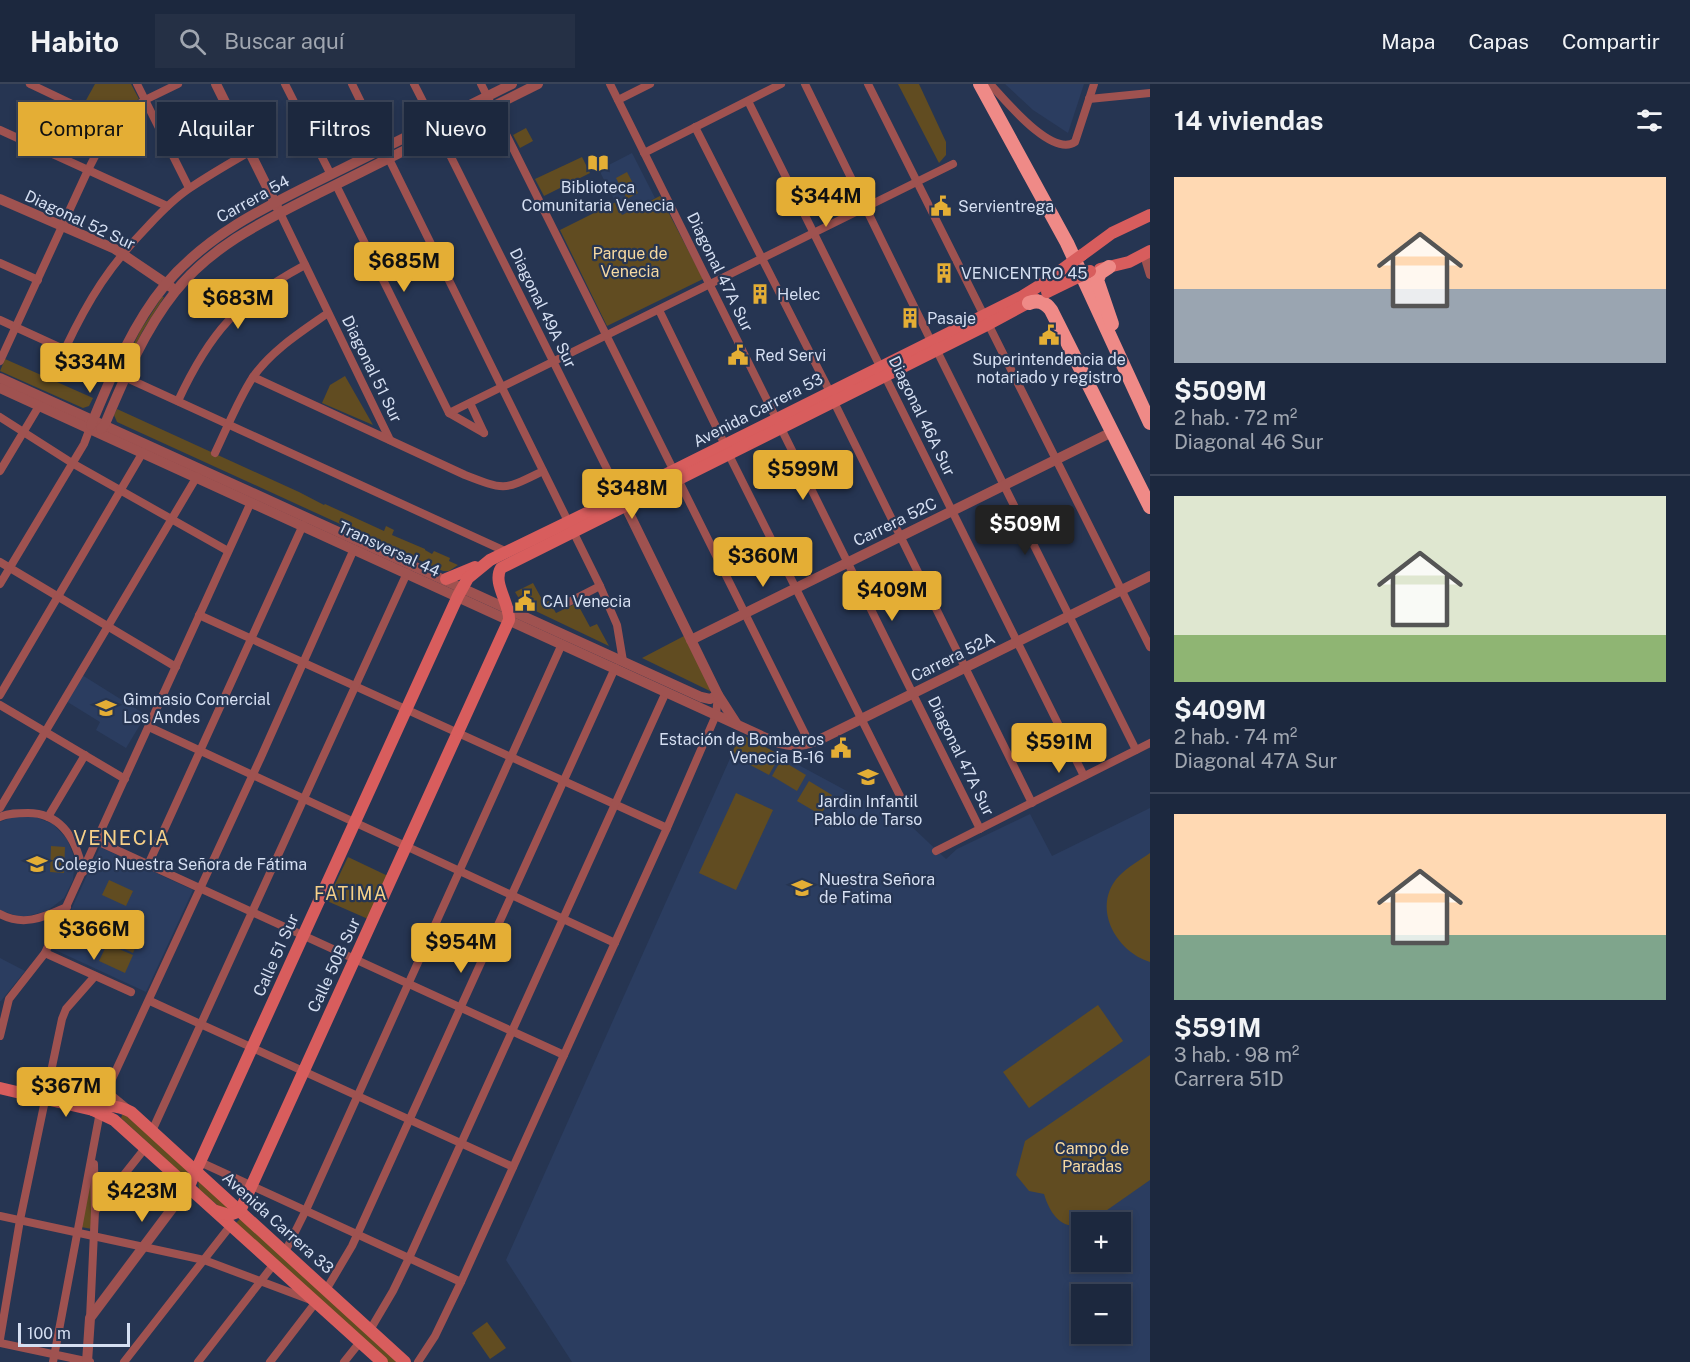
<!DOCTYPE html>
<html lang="es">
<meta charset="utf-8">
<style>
:root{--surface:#1c283e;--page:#253045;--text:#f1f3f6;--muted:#a0a6b0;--line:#3a4458;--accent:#e4ae35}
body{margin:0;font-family:"Public Sans",sans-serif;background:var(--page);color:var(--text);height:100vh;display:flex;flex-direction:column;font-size:22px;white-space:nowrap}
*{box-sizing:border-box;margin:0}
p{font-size:20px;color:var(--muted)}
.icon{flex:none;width:33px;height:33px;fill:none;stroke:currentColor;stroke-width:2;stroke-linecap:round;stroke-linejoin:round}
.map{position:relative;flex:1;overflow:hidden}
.details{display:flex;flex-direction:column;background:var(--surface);width:540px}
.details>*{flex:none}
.guide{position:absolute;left:18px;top:18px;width:570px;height:54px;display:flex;gap:12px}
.fabs{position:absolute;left:1071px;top:1128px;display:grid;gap:12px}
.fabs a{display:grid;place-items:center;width:60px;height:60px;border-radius:0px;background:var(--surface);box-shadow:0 3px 9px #0003,0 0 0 2px var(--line);font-size:30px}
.scale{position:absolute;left:18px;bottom:15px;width:112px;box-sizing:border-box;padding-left:6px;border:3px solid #d5dff2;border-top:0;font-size:16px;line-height:21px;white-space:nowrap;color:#d5dff2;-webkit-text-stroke:4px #263552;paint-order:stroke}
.price{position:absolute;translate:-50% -51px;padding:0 14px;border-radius:6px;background:var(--accent);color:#111;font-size:20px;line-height:39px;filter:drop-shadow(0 2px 3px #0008)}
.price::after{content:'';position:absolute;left:50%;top:36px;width:18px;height:14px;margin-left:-9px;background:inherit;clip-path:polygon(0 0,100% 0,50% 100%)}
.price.selected{background:#222;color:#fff}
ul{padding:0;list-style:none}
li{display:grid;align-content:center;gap:12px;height:318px;padding:0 24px}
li+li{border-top:2px solid var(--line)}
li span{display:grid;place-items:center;height:186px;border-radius:0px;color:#555}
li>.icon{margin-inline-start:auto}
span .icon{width:108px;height:108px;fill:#fffc;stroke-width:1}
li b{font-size:26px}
h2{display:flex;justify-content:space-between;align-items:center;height:72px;padding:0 24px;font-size:26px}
.tag{padding:0 21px;border-radius:0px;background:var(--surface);box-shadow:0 3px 9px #0003,0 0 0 2px var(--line);font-size:21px;line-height:54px}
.tag.selected{background:var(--accent);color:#111}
header{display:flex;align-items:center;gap:36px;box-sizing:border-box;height:84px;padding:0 30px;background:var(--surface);border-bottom:2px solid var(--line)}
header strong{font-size:28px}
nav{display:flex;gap:33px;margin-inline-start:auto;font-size:21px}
.search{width:420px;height:54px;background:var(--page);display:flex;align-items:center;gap:15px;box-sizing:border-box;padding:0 21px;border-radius:0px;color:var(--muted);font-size:22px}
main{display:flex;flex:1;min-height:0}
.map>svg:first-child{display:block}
</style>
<header>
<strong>Habito</strong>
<div class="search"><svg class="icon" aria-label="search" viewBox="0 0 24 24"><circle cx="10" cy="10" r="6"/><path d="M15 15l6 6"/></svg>Buscar aquí</div>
<nav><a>Mapa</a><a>Capas</a><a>Compartir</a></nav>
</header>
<main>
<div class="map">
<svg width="1150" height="1278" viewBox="0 0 1150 1278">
<rect width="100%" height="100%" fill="#263552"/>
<g fill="#2b3d60" fill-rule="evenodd">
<path d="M1005,0H1084L1068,49L1033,26Z"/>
<path d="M632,69L655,114L622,131L599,86Z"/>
<path d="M82,591L146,631L126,664L96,646L100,638L66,617Z"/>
<path d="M741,650L910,741L946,775L957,765L1030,730L1052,772L1150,724V1278H572L506,1176ZM1082,1138H1120V1178H1082ZM1082,1210H1120V1250H1082Z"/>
<path d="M33,732L53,740L67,755L75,775L73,796L64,814L47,827L27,832H17L0,826V738L12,733Z"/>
<path d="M100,763L193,806L146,908L53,865Z"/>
<path d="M0,874L25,887L1,917H0Z"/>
</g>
<g fill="#614c21">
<path d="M95,0H131L139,15L109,31L85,18Z"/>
<path d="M898,0H919L946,58V71L939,79Z"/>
<path d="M526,44L533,57L520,64L513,51Z"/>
<path d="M582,73L590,89L544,112L535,95Z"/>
<path d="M627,88L638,109L627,115L616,94Z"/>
<path d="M660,112L703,195L607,242L560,146L616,118L622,131Z"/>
<path d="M162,213H164L142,248L125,284L123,283L140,247Z"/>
<path d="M5,275L93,314L89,322L83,324L0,287Z"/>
<path d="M345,292L373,341L322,319L330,301Z"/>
<path d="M117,325L299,408L324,421L325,420L384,447L386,442L394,446L392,451L425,465V466L432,470L434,467L450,474L449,477L458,481L449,487H443L117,338L114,331Z"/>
<path d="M533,499L544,519L549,517L556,529L577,519L590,543L597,540L609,562L523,521L515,508Z"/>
<path d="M684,552L712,608L642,574Z"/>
<path d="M741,650L780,671L769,691L731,671Z"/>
<path d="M781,676L806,691L797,707L772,692Z"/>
<path d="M809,697L832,711L821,731L797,717Z"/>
<path d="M736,709L773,726L736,806L699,789Z"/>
<path d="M51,762L65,763L64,789L50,788Z"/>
<path d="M1150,769V878C1115,867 1091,822 1119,792C1128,783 1140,776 1150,769Z"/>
<path d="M348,773L388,792L368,835L327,817Z"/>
<path d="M109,796L133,807L126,822L102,811Z"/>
<path d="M116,842L140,853L133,869L109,857Z"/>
<path d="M107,860L133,871L125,889L99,877Z"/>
<path d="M1098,921L1123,957L1029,1024L1003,988Z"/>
<path d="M1150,971V1096L1090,1138H1082L1081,1141C1060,1146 1049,1127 1044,1110L1029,1107L1016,1091L1025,1057Z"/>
<path d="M123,1029L189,1086L184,1092L121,1034Z"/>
<path d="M93,1081L92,1145L81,1143Z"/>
<path d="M198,1096L233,1126H223L199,1105Z"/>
<path d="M241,1134L399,1278H388L236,1139Z"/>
<path d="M487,1238L506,1264L490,1275L472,1249Z"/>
</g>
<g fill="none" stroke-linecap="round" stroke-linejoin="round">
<g stroke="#9f5250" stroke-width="8">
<path d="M30,0L112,39"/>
<path d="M137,0L189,104"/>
<path d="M285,0L331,91"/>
<path d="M352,0L600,502L617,541L623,577"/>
<path d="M414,0L434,39"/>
<path d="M481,0L810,660"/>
<path d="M610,0L980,745"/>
<path d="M805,0L931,257"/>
<path d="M868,0L1150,563"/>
<path d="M990,0C1005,16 1052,74 1075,58L1094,0"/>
<path d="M1089,15L1150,9"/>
<path d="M618,16L650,0"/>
<path d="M748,17L1084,692"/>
<path d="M695,43L830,308"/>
<path d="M0,46L167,122"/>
<path d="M439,49L621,413"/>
<path d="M644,69L781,0"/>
<path d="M336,101L449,329L484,349"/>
<path d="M280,129L390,356"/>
<path d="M1148,168L1146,178L1150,191"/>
<path d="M0,179L38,196"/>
<path d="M659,226L725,361"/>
<path d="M0,236L507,468"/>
<path d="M65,265C89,214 110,181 149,141C162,127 175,114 190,104C209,91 230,79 249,68"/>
<path d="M937,267L1136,666"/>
<path d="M0,277L88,86L112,39L145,16L178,0"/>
<path d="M253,293L465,391C506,407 504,406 543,387"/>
<path d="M178,317C210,248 238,217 305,181"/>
<path d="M834,318L1032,719"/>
<path d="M470,319L484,349"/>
<path d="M449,329L953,80"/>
<path d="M0,333L72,379L228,467"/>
<path d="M215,369C227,344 238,316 253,293C272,266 301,248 328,229"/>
<path d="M729,371L904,720"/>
<path d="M0,387L39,322"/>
<path d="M0,478L176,583"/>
<path d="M0,500L84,360L90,344"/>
<path d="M563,521L600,502"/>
<path d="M199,531L667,744"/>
<path d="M0,611L143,368"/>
<path d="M0,621L125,695"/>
<path d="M149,643L615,859"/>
<path d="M0,724L199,389"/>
<path d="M0,733C8,729 18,729 28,729C63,729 77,758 83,788"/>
<path d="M48,733L85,671"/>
<path d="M97,757L564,971"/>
<path d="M936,767L1150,659"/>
<path d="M148,781L303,441"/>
<path d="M0,830C24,843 44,833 67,823"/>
<path d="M45,869L131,908"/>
<path d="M150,917L513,1083"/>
<path d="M0,952L9,915L45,869L251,418"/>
<path d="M109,1003L110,1010L127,1024"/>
<path d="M99,1023L261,673L354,465"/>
<path d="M152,1047L407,489"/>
<path d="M200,1078L461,1198"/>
<path d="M96,1126L146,1063"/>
<path d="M0,1132L204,1176L316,1218L270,1278"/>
<path d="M285,1168L306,1126L562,560"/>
<path d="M326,1206L352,1162L615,584"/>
<path d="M90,1234L95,1127L94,1080"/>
<path d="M370,1246L393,1207L409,1174L666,608"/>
<path d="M0,1255L20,1136L62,935L66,925L95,892"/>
<path d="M0,1259L90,1278"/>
<path d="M53,1278L100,1028"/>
<path d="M124,1278L231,1141"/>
<path d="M198,1278L274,1180"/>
<path d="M344,1278L360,1258"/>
<path d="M418,1278L435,1252L461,1198L667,744L716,631L718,611"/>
</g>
<g stroke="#9f5250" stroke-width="10">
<path d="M216,0L277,123"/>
<path d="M492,23L538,0"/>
<path d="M0,115L115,165L171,203"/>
<path d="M0,294L701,613L710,615L718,611"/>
<path d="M0,304L766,654C786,663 800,664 821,655L1150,492"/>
<path d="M91,341C111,293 132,241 165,201C212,145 278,117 342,85C399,57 455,28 512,0"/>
<path d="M101,345L105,340C124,295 144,247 175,208C213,160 268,135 321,108C361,88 400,69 439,49"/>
<path d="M626,423L718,611L736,639"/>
<path d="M691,556L1112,348"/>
<path d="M87,1278L90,1234L189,1102"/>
</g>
<g stroke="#d85d5d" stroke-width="12">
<path d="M1082,171L1112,149L1150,131"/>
<path d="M1100,185L1129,178L1150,167"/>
<path d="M446,495L475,483"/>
<path d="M0,1004L93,1026L114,1036L382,1278"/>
<path d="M93,1026C106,1020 118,1021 131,1028L405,1278"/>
<path d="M189,1102L458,512L468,494L490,476L673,387L1021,213L1042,200"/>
<path d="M216,1127L229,1131L240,1127L509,536C510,519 492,499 501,484L985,242L1035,215"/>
</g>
<g stroke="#ef8a87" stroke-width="14">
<path d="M980,0L1067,159L1150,339"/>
<path d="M1109,183L1100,189L1097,196L1112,240"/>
<path d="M1029,219C1038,215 1046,219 1051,226L1150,423"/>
</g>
<g stroke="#d85d5d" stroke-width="12">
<path d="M1042,200L1082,171"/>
<path d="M1047,208L1090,187"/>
</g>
</g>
<defs>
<g id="library-bare" transform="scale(1.62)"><path d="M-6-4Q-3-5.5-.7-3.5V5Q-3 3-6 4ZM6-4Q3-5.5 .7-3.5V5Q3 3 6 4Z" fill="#e4ae35" stroke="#263552" stroke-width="2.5" paint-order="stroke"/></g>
<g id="civic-bare" transform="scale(1.62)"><path d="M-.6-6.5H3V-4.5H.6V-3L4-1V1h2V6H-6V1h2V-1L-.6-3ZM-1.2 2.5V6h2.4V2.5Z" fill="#e4ae35" stroke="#263552" stroke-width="2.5" paint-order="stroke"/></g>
<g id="building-bare" transform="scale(1.62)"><path d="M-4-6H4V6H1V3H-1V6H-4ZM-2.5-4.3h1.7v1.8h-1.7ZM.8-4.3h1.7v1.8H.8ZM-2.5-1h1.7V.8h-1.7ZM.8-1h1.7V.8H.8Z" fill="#e4ae35" stroke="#263552" stroke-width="2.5" paint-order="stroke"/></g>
<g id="school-bare" transform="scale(1.62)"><path d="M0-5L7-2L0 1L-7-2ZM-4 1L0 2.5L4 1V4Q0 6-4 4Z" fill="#e4ae35" stroke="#263552" stroke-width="2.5" paint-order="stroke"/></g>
</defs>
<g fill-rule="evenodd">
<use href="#library-bare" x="598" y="79"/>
<use href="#civic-bare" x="941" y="122"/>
<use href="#building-bare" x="944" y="189"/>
<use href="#building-bare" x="760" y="210"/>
<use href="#building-bare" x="910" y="234"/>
<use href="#civic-bare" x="1049" y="251"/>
<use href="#civic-bare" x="738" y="271"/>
<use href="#civic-bare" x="525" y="517"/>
<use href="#school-bare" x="106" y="624"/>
<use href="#civic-bare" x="841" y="664"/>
<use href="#school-bare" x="868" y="693"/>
<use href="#school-bare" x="37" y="780"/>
<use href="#school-bare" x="802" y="804"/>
</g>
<g text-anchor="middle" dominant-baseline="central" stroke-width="4.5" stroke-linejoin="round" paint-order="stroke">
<g font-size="16" fill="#d5dff2" stroke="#263552" text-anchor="start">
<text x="598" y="103" text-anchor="middle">Biblioteca<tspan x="598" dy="18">Comunitaria Venecia</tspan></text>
<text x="958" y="122">Servientrega</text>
<text x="961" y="189">VENICENTRO 45</text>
<text x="777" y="210">Helec</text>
<text x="927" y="234">Pasaje</text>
<text x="755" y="271">Red Servi</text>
<text x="1049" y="275" text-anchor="middle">Superintendencia de<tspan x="1049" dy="18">notariado y registro</tspan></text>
<text x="542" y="517">CAI Venecia</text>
<text x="123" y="615">Gimnasio Comercial<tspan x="123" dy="18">Los Andes</tspan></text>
<text x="824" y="655" text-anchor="end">Estación de Bomberos<tspan x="824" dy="18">Venecia B-16</tspan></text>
<text x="868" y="717" text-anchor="middle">Jardin Infantil<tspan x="868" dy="18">Pablo de Tarso</tspan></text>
<text x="54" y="780">Colegio Nuestra Señora de Fátima</text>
<text x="819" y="795">Nuestra Señora<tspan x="819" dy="18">de Fatima</tspan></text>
</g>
<g font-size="16" fill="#d5dff2" stroke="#263552">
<text transform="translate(253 115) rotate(-29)">Carrera 54</text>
<text transform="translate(80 136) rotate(25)">Diagonal 52 Sur</text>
<text transform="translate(720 188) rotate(64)">Diagonal 47A Sur</text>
<text transform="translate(543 224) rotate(64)">Diagonal 49A Sur</text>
<text transform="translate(372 285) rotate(64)">Diagonal 51 Sur</text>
<text transform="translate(758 326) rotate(-27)">Avenida Carrera 53</text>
<text transform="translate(922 332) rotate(64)">Diagonal 46A Sur</text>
<text transform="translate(895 438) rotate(-26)">Carrera 52C</text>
<text transform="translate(389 465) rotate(25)">Transversal 44</text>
<text transform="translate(953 573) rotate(-26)">Carrera 52A</text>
<text transform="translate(961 672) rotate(64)">Diagonal 47A Sur</text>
<text transform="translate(276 871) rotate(-66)">Calle 51 Sur</text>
<text transform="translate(334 881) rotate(-65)">Calle 50B Sur</text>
<text transform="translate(278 1139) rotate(42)">Avenida Carrera 33</text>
</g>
<g font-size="16" fill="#f7d9a1" stroke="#263552">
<text x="630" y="169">Parque de<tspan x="630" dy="18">Venecia</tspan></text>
<text x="1092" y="1064">Campo de<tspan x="1092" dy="18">Paradas</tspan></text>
</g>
<g font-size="18" letter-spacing="1.5" fill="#f7d189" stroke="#263552">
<text x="351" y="809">FATIMA</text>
</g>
<g font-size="20" letter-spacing="1.5" fill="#f7d189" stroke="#263552">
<text x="122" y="754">VENECIA</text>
</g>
</g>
</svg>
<div class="fabs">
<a>+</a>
<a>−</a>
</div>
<div class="scale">100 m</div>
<b class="price" style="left:826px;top:144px">$344M</b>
<b class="price" style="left:404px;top:209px">$685M</b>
<b class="price" style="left:238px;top:246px">$683M</b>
<b class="price" style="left:90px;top:310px">$334M</b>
<b class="price" style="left:803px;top:417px">$599M</b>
<b class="price" style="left:632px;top:436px">$348M</b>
<b class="price selected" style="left:1025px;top:472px">$509M</b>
<b class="price" style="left:763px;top:504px">$360M</b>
<b class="price" style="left:892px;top:538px">$409M</b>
<b class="price" style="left:1059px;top:690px">$591M</b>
<b class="price" style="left:94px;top:877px">$366M</b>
<b class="price" style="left:461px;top:890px">$954M</b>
<b class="price" style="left:66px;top:1034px">$367M</b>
<b class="price" style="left:142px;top:1139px">$423M</b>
<div class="guide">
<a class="tag selected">Comprar</a>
<a class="tag">Alquilar</a>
<a class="tag">Filtros</a>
<a class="tag">Nuevo</a>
</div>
</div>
<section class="details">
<h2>14 viviendas<svg class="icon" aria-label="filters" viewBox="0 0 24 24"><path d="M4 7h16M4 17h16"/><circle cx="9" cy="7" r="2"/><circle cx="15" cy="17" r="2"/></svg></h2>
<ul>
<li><span style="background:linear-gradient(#ffd9b3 60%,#9aa5b1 0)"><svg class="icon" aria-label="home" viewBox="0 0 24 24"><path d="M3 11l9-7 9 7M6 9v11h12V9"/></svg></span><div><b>$509M</b><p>2 hab. · 72 m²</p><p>Diagonal 46 Sur</p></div></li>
<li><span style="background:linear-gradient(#dfe7d0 75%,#8fb573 0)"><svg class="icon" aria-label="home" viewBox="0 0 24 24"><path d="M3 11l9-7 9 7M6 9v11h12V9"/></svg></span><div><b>$409M</b><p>2 hab. · 74 m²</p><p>Diagonal 47A Sur</p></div></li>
<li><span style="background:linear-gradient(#ffd9b3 65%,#7fa58c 0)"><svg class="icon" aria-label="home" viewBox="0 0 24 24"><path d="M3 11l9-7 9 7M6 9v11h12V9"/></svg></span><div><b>$591M</b><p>3 hab. · 98 m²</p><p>Carrera 51D</p></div></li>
</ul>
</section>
</main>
